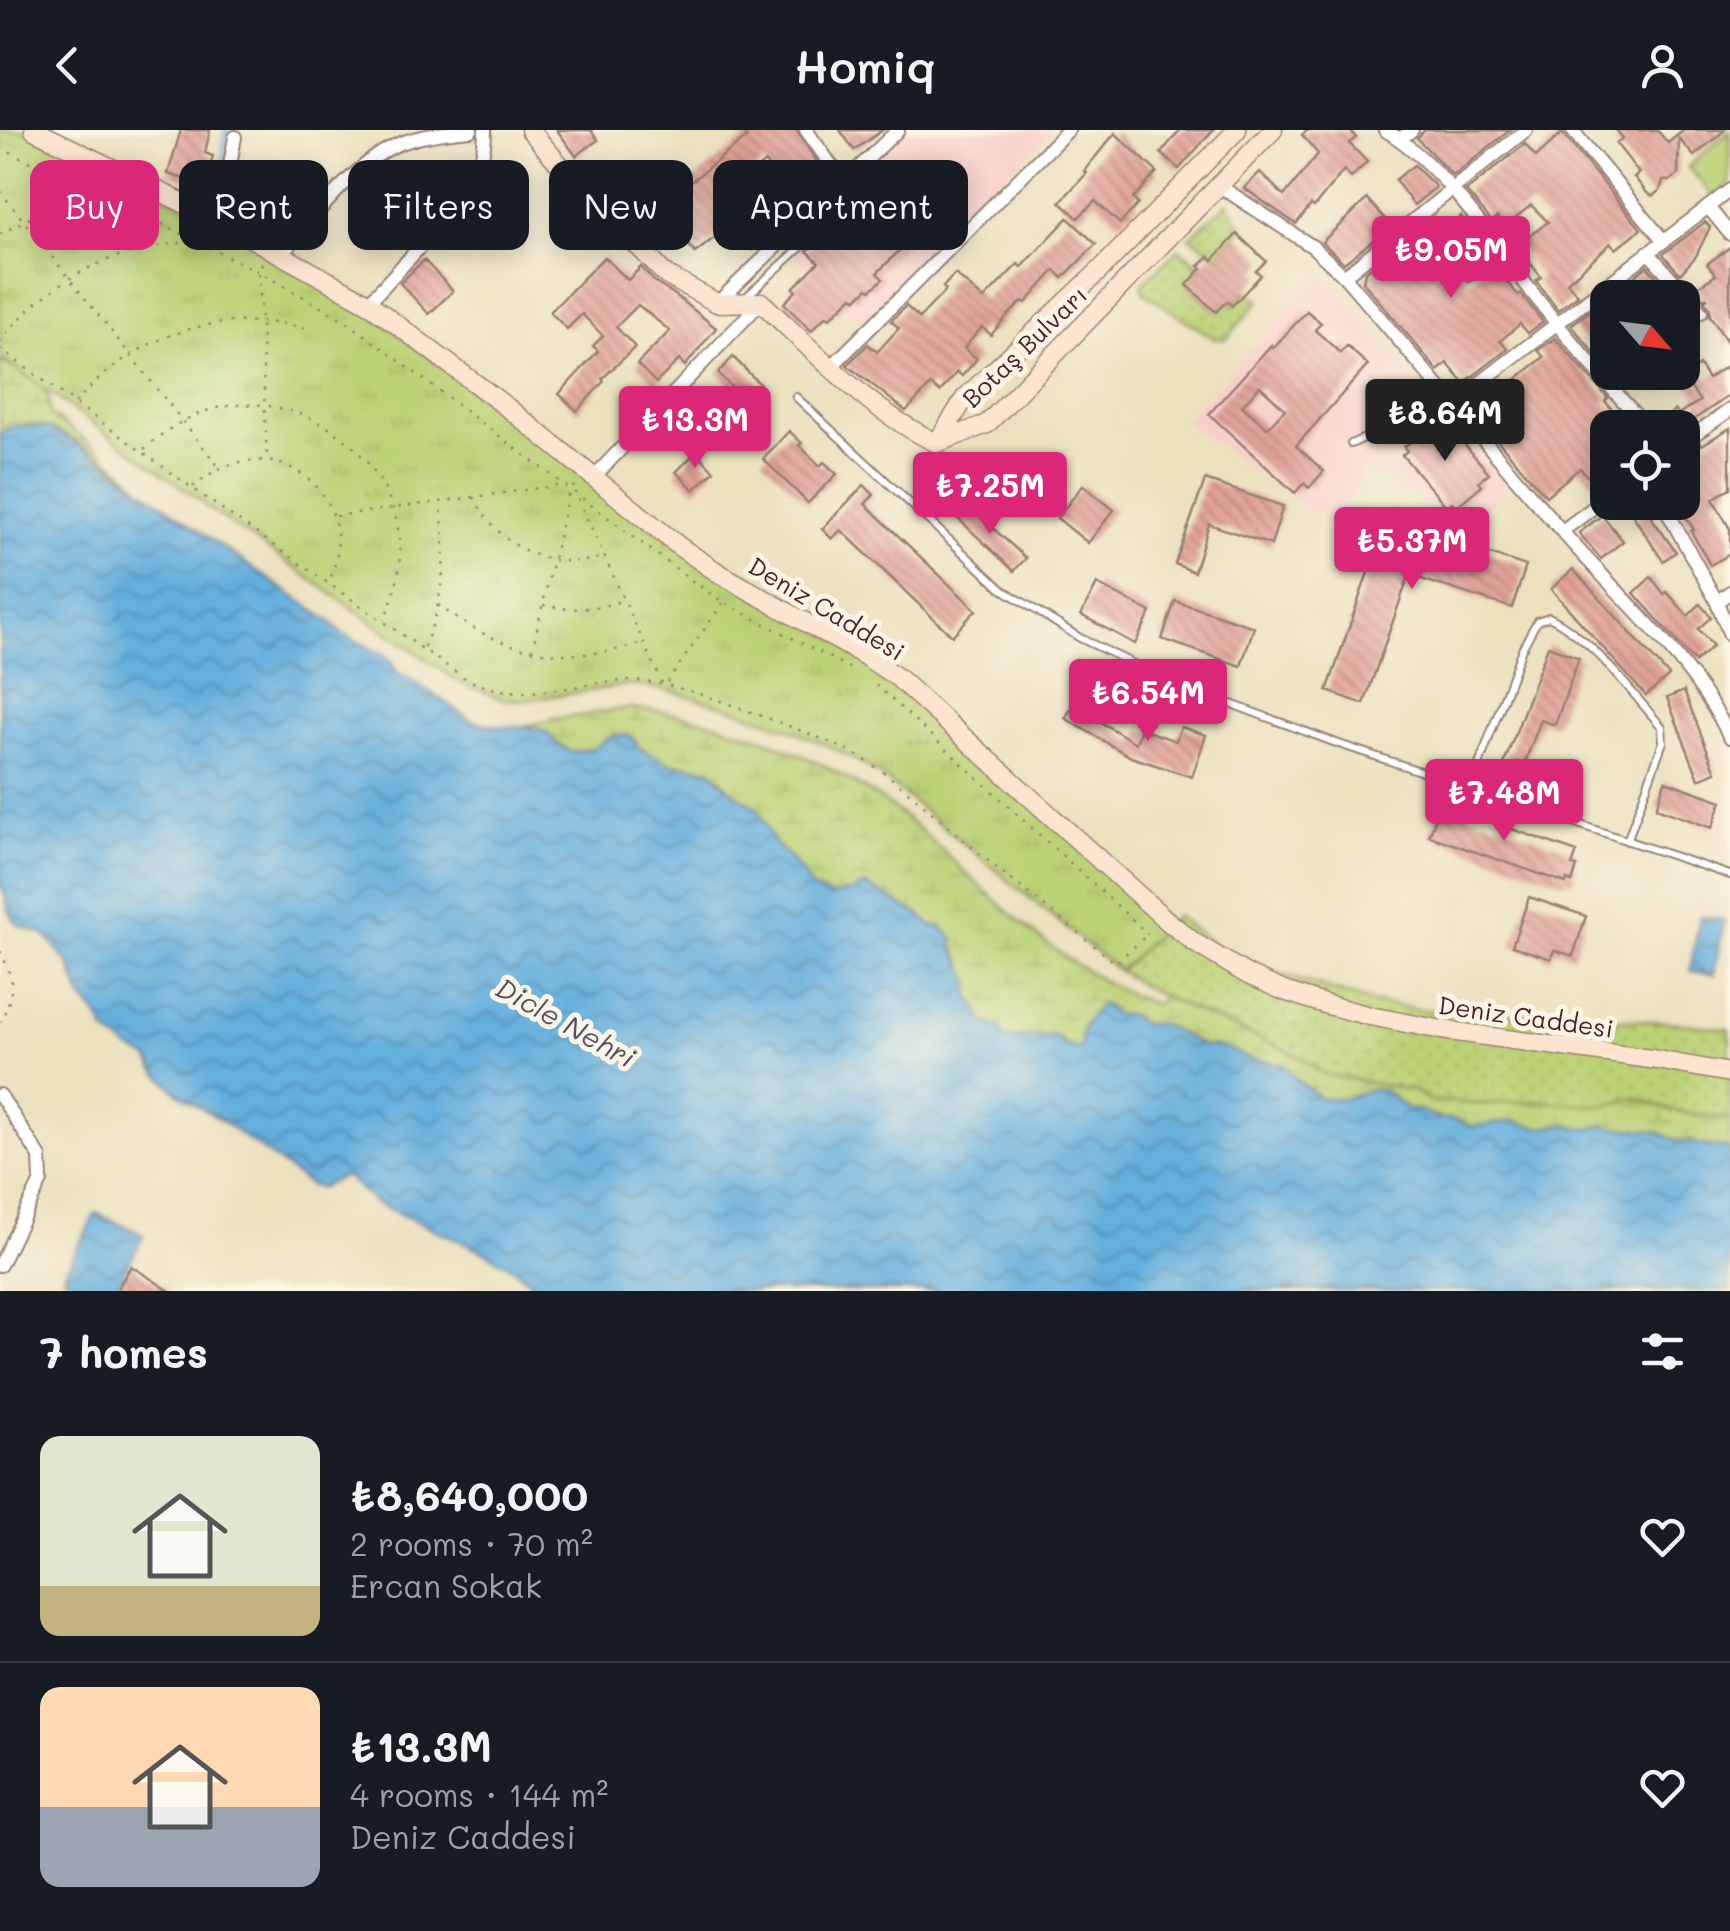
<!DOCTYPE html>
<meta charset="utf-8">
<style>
:root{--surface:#171b24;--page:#242831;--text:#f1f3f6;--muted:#9ea1a6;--line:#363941;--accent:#db2777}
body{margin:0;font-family:Mali,sans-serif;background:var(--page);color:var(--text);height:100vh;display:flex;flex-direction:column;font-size:38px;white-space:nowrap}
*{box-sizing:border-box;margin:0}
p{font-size:32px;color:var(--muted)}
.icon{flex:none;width:55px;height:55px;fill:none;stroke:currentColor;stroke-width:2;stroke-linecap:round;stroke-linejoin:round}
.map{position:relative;height:1161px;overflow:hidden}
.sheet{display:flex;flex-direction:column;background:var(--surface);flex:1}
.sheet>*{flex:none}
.top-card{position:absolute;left:30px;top:30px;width:1000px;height:90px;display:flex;gap:20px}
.needle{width:65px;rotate:118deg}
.buttons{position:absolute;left:1590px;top:150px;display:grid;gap:20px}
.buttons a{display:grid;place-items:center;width:110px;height:110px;border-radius:20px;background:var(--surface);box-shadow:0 5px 25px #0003;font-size:50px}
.price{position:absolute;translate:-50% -85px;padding:0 22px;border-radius:10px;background:var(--accent);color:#fff;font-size:32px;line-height:65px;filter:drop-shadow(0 2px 5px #0008)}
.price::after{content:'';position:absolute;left:50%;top:60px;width:30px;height:22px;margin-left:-15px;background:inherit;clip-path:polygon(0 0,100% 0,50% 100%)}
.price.selected{background:#222;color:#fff}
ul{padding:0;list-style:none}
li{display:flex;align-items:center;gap:30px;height:250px;padding:0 40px}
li+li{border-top:2px solid var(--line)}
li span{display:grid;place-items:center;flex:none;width:280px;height:200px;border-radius:20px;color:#555}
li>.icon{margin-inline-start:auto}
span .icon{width:120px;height:120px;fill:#fffc;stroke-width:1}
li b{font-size:42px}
h2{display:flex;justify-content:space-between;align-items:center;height:120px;padding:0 40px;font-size:42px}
.chip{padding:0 35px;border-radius:20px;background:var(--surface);box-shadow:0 5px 25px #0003;font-size:35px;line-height:90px}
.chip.selected{background:var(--accent);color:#fff}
header{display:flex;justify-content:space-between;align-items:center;height:130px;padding:0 40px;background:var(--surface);font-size:45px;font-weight:600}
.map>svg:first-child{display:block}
</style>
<header><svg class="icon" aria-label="back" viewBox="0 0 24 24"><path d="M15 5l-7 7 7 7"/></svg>Homiq<svg class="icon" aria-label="person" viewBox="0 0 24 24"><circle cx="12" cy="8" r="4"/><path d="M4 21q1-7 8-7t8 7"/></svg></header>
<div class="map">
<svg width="1730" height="1161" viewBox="0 0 1730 1161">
<defs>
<pattern id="grass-dots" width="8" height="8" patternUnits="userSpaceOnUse" patternTransform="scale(2.5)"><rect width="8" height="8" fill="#bcd276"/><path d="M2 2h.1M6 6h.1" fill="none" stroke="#a3b466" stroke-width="1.8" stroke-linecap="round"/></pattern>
<pattern id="wetland-marsh" width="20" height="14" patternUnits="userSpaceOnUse" patternTransform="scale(2.5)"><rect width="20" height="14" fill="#bcd276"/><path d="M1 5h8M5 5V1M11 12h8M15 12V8" fill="none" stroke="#a3b466"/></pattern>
<pattern id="park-tufts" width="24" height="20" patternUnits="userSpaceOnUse" patternTransform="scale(2.5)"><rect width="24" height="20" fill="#bcd276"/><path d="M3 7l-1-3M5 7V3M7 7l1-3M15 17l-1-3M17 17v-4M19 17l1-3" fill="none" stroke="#a3b466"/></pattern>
<pattern id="water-waves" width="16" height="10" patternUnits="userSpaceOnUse" patternTransform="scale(2.5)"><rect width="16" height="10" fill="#65afdd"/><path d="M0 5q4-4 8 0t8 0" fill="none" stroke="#558eb3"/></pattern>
<pattern id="building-back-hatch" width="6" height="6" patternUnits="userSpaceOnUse" patternTransform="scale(2.5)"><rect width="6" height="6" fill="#e2a399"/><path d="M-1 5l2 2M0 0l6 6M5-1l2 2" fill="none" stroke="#b9847d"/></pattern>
</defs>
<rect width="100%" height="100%" fill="#fcf5e5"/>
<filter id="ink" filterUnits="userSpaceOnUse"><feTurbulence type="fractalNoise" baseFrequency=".01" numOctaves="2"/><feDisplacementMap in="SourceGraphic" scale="20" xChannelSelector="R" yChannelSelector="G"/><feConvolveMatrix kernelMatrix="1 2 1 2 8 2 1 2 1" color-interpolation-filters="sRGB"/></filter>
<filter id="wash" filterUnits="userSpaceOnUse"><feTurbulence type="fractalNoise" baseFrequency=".0048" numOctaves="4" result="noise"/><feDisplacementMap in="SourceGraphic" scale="40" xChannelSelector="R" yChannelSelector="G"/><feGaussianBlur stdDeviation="2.25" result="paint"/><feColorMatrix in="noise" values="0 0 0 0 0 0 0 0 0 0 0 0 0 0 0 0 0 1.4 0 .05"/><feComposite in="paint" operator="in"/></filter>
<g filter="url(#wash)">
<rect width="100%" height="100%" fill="#ebe1bf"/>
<g fill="#f7d0cb">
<path d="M905,0H1052L861,193L785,117Z"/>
<path d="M1315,150L1328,151L1509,358L1464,398L1365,338L1336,397L1183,292Z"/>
</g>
<g fill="url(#grass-dots)" stroke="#837850" stroke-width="2.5">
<path d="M1228,73L1241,98L1217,126L1190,107Z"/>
<path d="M1179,119L1202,138L1187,155L1216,182L1227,171L1233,176L1247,161L1259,171L1227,208L1215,209L1143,162L1142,154Z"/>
<path d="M1176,786L1217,817L1280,844L1371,872L1424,880L1667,892L1730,899V990L1670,980L1637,968L1601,976L1542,971L1476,974L1430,970L1414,961L1324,944L1291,922L1192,880L1140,855L1119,841Z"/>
</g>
<g fill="url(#wetland-marsh)" stroke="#837850" stroke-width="2.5">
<path d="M0,231C13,236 44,254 48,267C49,273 49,279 50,284L97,319L137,354C109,335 58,290 23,295C15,296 7,301 0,304Z"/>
<path d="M630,578C728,585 848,636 921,701C992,765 1060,841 1152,873H1158L1163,866L1192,880L1291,922L1324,944L1414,961L1430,970L1476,974L1542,971L1601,976L1637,968L1670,980L1730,990V1019L1678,1011L1659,1002L1601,996L1590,999L1566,995L1540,998L1515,991L1471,997L1454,989H1441L1419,980H1408L1390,964L1375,959L1343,969L1321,968L1316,967L1299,952L1283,935L1246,928L1230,919L1203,916L1162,894H1142L1130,885L1113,884L1107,877C1088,884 1079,895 1082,916L1079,919L1066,915L1057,907L1005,908L992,894H986C982,888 972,871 970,865C967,855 968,844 962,832C956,820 948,809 942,796L933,797L920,785L867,756H862L850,764L833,766L812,759L773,711L758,679L732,661L715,643L670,634L645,622L638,617L636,611L614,605L592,619L571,622L551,608L525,596L556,589Z"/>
</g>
<path fill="url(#park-tufts)" stroke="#837850" stroke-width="2.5" d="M0,0H34L319,144L680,417L865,526L1169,793L1119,841L880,645C819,604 717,570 645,556L630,555L526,570L502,569L460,553L204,375L203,372L0,227Z"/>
<path fill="#bcd276" stroke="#837850" stroke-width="2.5" d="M1730,0V55L1715,68L1688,37Z"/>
<g fill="url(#water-waves)" stroke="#586784" stroke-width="2.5">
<path d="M21,295L49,298L92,323L215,412L331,492L341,503L389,528L397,543L407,547L475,592L505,597L525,596L546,601L555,612L571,622L592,619L614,605L632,606L638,617L670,634L709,638L732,661L758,679L773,711L802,742L812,759L833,766L844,762L851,763L862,756H867L920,785L933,797L941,796L955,810L952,817L964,835L970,854V866L986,894C1009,897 995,896 1005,907L1041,908L1051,905L1057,907L1066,915L1079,919L1082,916C1078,901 1089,887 1099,875L1103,874L1113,884L1131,885L1142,894H1162L1203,916L1230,919L1246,928L1283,935L1299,952L1321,968L1343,969L1370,960H1384L1408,980H1419L1441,989H1454L1471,997L1515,991L1540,998L1566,995L1590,999L1601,996L1659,1002L1678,1011L1730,1019V1161H542L516,1140L484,1121L375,1073L348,1048L343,1046L320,1058L310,1055L225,993L177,962L155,940L149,928L130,919L106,902L97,884L80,865L69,833C58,825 53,808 41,803C30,798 19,799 12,787C6,777 8,766 0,756V304L9,297Z"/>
<path d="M1700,786L1724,790L1714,845L1690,841Z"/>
<path d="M96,1083L144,1105L114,1161H95L63,1146Z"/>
</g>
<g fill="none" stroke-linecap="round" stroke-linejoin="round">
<path stroke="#65afdd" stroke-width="5" d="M215,62L223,37L226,0"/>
</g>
<g id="blocks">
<g fill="url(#building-back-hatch)" fill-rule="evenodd">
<path d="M181,0H210L205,23L213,26L204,55L168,44Z"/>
<path d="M557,0H591L598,10L576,26Z"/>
<path d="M742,0H796L828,48L794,73L765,32L736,55L773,103L752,120L732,94L695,123L677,100L656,114L637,88L672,63L674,65L747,7Z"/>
<path d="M840,0H883L854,20Z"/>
<path d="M1180,0H1213L1179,39L1161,23Z"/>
<path d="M1308,0H1350L1356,8L1349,13L1367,32L1351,48L1344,40L1314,77L1311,75L1296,94L1244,58L1260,42L1284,66L1318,24L1302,5Z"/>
<path d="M1425,0H1510L1453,46L1417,8Z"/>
<path d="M1616,0H1657L1668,13L1684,0H1725L1694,26L1679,9L1678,44L1670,51H1663L1660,60L1653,66L1647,63L1634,47L1639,43L1616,13L1623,8Z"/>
<path d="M1115,3L1157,42L1133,69L1138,74L1120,94L1095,71L1078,88L1060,72L1087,43L1084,41Z"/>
<path d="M1562,3L1641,99L1616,119L1611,113L1567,152L1578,165L1558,180L1536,151L1541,147L1517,116L1548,92L1531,75L1505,97L1497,87L1492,92L1466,61L1525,14L1536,27Z"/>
<path d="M627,32L643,54L616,74L599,53Z"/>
<path d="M921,32L959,69L947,81L950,85L940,96L932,88L877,143L883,149L871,160L868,158L857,169L853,166L830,188L826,186L811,201L784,173L796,161L793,158L819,132L807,121L827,103L838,115Z"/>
<path d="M1414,35L1436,57L1414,75L1395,50Z"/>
<path d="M239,45L274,63L262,85L234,71Z"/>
<path d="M427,59L445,76L410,113L389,97Z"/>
<path d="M1367,69L1389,93L1382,100L1383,102L1344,133L1322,112Z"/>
<path d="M1461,86L1483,116L1458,138L1469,152L1492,135L1519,166L1521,164L1543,192L1528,203L1520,194L1500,211L1508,219L1464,253L1447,233L1438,241L1363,152L1365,142L1379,131L1392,146L1422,122L1410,109L1434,87L1446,100Z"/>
<path d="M1068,88L1096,114L1063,148L1055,140L1026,173L1023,171L1008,185L991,205L982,197L964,218L977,229L962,246L957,242L940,262L931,255L906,281L847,235L868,214L877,222L899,198L891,191L906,176L919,188L946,160L943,157L955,144L984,169L1018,134L1022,137Z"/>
<path d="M1705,92L1710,97L1696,126L1680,144L1663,124Z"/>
<path d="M1237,104L1266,131L1256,141L1261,145L1232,176L1227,171L1216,182L1187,155L1202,138L1199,136L1209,126L1213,130Z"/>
<path d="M1730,117V216L1710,186V179L1704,170L1708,168H1702L1694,159L1716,145L1707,134Z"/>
<path d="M604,127L628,150L641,137L657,154L674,164L716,198L685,236L679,230L656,253L637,234L670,201L638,175L616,197L635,217L602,249L604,251L577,281L559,264L598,221L593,216L603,206L582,184L567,199L550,182Z"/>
<path d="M424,130L453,161L429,184L400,153Z"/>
<path d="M1647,136L1667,159L1659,168H1642L1629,151Z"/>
<path d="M1602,171L1608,178V227L1602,232L1571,195Z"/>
<path d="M1307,181L1321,193L1315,200L1340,223L1347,216L1368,235L1296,316L1324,341L1309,358L1304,353L1295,363L1209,284L1271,215L1273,218ZM1260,256L1285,279L1267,298L1242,276Z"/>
<path d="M1555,208L1608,268L1605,271L1627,298H1608V313L1598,320L1608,330V355L1600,360L1580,338L1546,366L1491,303L1511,284L1496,265L1544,227L1538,220Z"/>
<path d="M733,227L760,254L744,270L718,243Z"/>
<path d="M1699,235L1708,249L1725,237L1730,243V265L1686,295L1688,297L1682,301V298H1657L1656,295L1675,280L1678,284L1700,271L1683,247Z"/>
<path d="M1433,292L1439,299L1446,293L1489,343L1479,351L1482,355L1456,377L1452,372L1447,377L1402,325L1407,321L1404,317Z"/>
<path d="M1730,298V358L1713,369L1730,399V424L1710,435L1691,401L1694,400L1677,372H1682V323L1700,313L1702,315Z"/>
<path d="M789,301L802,313L799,315L820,336L824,332L837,344L808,373L763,329Z"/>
<path d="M696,322L714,341L694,360L676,342Z"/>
<path d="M1205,350L1283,376L1271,415L1209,394L1194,442L1175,434Z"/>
<path d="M864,355L874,365L865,374L976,480L952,506L841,400L832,409L822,399Z"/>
<path d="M1083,355L1114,380L1088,413L1057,388Z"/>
<path d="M964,372L1026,428L1014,441L953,384Z"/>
<path d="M1624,372H1652L1657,383L1651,387L1676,422L1663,431Z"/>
<path d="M1390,379L1427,392L1423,402L1526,436L1512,478L1409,445L1364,574L1327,561Z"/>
<path d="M1602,385L1623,411L1601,429L1579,403Z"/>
<path d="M1573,439L1669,546L1646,566L1551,459Z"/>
<path d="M1651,447L1664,464L1667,462L1688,486L1700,474L1711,487L1698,499L1713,516L1695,532L1634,463Z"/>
<path d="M1097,454L1151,482L1135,514L1081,485Z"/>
<path d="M1175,471L1254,497L1241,536L1162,509Z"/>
<path d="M1548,516L1579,528L1555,595L1541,590L1522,640L1504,634Z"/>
<path d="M1684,561L1716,642L1699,649L1667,568Z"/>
<path d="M1073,576L1136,613L1141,599L1176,611L1181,597L1206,605L1192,647L1131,627L1065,588Z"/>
<path d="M1665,651L1722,671L1712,698L1656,678Z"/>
<path d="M1441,674L1577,722L1572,736L1577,737L1572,752L1567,750L1566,753L1429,706Z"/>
<path d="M1529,767L1586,786L1573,826L1554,820L1551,829L1512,816Z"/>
<path d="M131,1136L170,1161H116Z"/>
</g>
</g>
</g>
<g filter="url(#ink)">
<use href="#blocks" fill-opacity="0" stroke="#9a8075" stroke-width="2.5"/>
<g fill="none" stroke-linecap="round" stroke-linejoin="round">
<g stroke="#9a8075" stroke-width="10">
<g id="lane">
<path d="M747,166L883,43L900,35"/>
<path d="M796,267L1002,459L1080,508L1169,551L1339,614L1730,745"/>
<path d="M1351,314L1417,284L1443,261"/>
<path d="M1470,659L1522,519L1537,491L1549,487C1592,508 1630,561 1662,597L1663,612L1627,711"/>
</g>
</g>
<g stroke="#9a8075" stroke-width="16">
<g id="street">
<path d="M806,0L844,53"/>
<path d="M1385,0C1445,36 1495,115 1538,170C1572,214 1610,256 1647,298"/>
<path d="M1572,0L1663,110"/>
<path d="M1400,9L1412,0"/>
<path d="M1218,55L1313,117L1344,146C1419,232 1491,321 1567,407C1624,472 1691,528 1730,607"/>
<path d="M1708,77L1730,104"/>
<path d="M220,91L235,7"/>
<path d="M1648,122L1701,182"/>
<path d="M282,125C311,90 358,29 401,13C422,5 448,2 471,0"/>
<path d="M1344,146L1526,0"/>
<path d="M368,173L468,65C478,44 485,24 485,0"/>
<path d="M717,173L898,0"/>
<path d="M831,237L1068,0"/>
<path d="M1454,273L1730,60"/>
<path d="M1682,313L1730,280"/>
<path d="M593,348L761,172"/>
<path d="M1662,372L1717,472L1730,505"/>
<path d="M1562,401L1608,367"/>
<path d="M1717,472L1730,462"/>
<path d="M0,965L40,1027L41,1051L0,1135"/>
</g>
</g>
<g stroke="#9a8075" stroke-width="21">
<g id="secondary">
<path d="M34,0L220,91L368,173L508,278L680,417L717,442L865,526L898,548L1165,789L1195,813L1248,845L1284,861L1324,874L1370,886L1442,900L1657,930L1730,943"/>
<path d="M530,0L565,41L666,145L717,173L761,172C815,222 869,281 937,313"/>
<path d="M937,313L987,294L1273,0"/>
<path d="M937,313L965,268L1100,140L1237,0"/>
</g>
</g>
<g stroke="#9a8075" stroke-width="2.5" stroke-dasharray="2.5 8" stroke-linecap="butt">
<path d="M0,18L87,57L259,142L346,191L695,453L723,472L853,540"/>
<path d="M0,61L219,337"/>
<path d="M0,104L86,58"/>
<path d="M262,133L259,142L267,329"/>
<path d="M0,212C48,149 115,116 194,112"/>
<path d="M0,219L206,368L463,547C535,585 596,536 670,556C707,565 743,579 778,592C809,604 841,615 868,632C904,654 936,687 968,714C1017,755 1067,794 1116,833L1147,805"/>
<path d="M75,273C136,204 216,178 306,198"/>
<path d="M144,319C163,302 184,288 209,280C307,252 411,335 399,439C397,457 391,473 384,490"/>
<path d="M193,357C266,290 368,360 329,452"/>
<path d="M474,367C499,417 548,442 603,427"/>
<path d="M578,369L662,553"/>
<path d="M336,386L561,355"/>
<path d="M438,475C501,524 568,536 643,513"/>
<path d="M543,475C571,481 595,480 623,470"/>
<path d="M424,517C444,470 448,423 440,373"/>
<path d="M532,520L569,361L575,355"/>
<path d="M667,552L723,473"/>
<path d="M876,555L1148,804"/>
<path d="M0,821C15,851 15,862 0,892"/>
</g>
<use href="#lane" stroke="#fff" stroke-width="6"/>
<use href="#street" stroke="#fff" stroke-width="12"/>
<use href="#secondary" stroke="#fce5d0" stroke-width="18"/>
</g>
</g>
<g text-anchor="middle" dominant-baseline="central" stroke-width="10" stroke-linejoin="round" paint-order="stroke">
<g font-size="25" fill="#4a1f2b" stroke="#fcf5e5">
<text transform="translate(1024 216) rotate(-44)">Botaş Bulvarı</text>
<text transform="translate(827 478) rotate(31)">Deniz Caddesi</text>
<text transform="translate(1526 886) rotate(8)">Deniz Caddesi</text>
</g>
<g font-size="28" font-style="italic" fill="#535169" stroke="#fcf5e5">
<text transform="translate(566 892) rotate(29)">Dicle Nehri</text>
</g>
</g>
</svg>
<div class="buttons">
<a><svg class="needle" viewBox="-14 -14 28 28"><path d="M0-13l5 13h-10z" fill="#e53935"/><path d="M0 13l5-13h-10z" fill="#9ea1a6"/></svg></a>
<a><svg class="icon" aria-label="locate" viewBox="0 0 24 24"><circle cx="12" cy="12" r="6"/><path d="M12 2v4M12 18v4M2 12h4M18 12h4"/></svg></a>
</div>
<b class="price" style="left:1451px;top:171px">₺9.05M</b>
<b class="price selected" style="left:1445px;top:334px">₺8.64M</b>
<b class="price" style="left:695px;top:341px">₺13.3M</b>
<b class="price" style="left:990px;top:407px">₺7.25M</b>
<b class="price" style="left:1412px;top:462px">₺5.37M</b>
<b class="price" style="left:1148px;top:614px">₺6.54M</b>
<b class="price" style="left:1504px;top:714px">₺7.48M</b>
<div class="top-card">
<a class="chip selected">Buy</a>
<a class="chip">Rent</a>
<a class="chip">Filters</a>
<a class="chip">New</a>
<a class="chip">Apartment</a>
</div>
</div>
<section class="sheet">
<h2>7 homes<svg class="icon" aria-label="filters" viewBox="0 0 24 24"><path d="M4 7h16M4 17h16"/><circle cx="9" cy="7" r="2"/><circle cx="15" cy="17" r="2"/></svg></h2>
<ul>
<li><span style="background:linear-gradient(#dfe7d0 75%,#c2b280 0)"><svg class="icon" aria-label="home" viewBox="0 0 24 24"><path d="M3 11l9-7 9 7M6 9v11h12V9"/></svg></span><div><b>₺8,640,000</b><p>2 rooms · 70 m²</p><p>Ercan Sokak</p></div><svg class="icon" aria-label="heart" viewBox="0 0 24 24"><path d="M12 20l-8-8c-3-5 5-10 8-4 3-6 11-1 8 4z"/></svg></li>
<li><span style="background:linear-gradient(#ffd9b3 60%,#9aa5b1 0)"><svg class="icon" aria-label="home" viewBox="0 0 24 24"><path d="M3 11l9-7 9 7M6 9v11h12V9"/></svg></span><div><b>₺13.3M</b><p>4 rooms · 144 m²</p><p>Deniz Caddesi</p></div><svg class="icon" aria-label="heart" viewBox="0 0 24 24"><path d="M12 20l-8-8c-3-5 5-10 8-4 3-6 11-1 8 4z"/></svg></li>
</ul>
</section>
